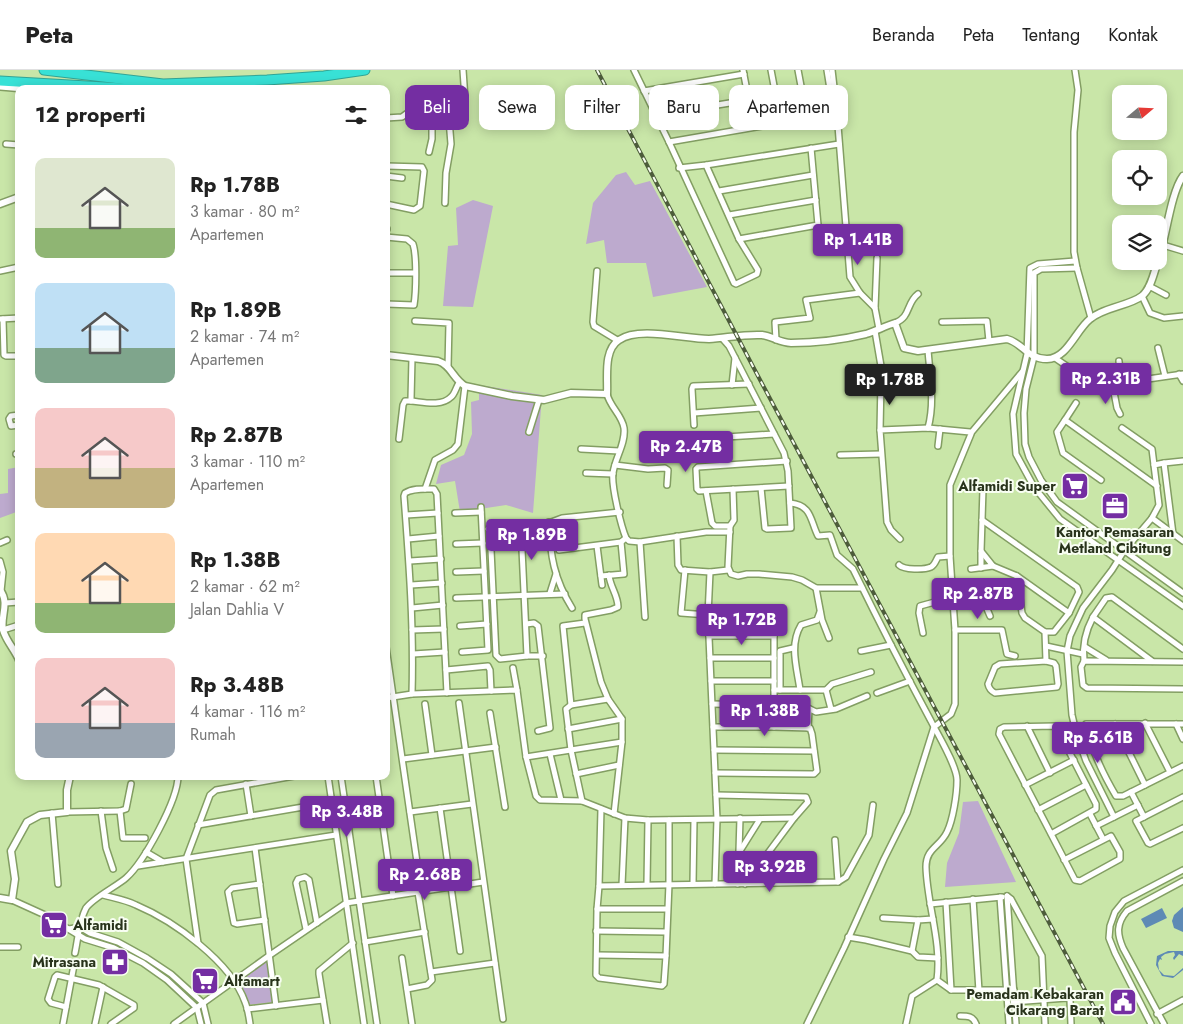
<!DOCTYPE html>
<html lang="id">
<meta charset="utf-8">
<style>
:root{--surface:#fff;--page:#f6f6f6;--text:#222;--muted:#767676;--line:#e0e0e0;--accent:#742ea2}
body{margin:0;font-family:Jost,sans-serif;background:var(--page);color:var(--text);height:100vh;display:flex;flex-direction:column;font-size:19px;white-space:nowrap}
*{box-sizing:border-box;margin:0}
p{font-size:16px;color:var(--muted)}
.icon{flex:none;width:28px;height:28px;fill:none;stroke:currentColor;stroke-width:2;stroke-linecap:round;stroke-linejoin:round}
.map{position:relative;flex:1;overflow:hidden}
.panel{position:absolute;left:15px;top:15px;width:375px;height:695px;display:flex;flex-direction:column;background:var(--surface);border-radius:10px;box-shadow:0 2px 12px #0003}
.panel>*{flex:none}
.hud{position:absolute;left:405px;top:15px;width:475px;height:45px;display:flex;gap:10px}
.needle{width:32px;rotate:71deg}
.buttons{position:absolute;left:1112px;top:15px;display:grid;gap:10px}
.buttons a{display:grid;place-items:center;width:55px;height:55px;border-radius:10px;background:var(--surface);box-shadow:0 2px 12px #0003;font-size:25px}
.price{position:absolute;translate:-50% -42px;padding:0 11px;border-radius:5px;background:var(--accent);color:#fff;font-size:16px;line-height:32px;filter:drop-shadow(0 1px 2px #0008)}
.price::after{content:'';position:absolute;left:50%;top:30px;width:15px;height:11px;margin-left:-8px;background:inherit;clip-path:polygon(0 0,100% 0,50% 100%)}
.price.selected{background:#222;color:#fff}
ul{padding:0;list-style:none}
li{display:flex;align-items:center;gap:15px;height:125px;padding:0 20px}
li span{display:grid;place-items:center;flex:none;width:140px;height:100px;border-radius:10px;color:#555}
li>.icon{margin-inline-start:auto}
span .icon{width:60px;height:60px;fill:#fffc;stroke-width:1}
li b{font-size:21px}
h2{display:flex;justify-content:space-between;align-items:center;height:60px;padding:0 20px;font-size:21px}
.tag{padding:0 18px;border-radius:10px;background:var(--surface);box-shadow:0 2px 12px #0003;font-size:18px;line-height:45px}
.tag.selected{background:var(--accent);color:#fff}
header{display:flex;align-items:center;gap:30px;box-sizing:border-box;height:70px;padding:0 25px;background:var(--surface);border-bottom:1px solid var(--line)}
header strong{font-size:24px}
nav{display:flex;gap:28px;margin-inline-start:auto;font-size:18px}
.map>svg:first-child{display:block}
</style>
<header>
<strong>Peta</strong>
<nav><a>Beranda</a><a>Peta</a><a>Tentang</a><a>Kontak</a></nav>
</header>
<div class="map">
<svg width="1183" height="954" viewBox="0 0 1183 954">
<rect width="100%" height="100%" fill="#c9e6a8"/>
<g fill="#bdaace">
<path d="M626,102L635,115L650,111L707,217L653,227L646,193H607L604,170L586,174L593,133L616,105Z"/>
<path d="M473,130L493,136L473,237L443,236L448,176L458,175L456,138Z"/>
<path d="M479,315L542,325L533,443L506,435L460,442L455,411L436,414L441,395L464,385L472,364L471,332L479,330Z"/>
<path d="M19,397V441L0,448V424L8,423V399Z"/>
<path d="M978,731L1016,812L945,817L947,793L959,763L963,732Z"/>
<path d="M268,886L274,932L247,935L235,911Z"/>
</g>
<g fill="#5e8ab5">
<path d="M1183,837V862L1174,858L1172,851L1174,845Z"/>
<path d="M1162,838L1167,848L1146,858L1141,849Z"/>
<path d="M1168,881H1183V886L1179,884L1174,890L1173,888L1175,885L1174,882L1165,884L1161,887L1162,890L1160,889L1158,893L1159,900L1164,905L1174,906L1183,898V900L1173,908L1162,906L1156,895L1157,886Z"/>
</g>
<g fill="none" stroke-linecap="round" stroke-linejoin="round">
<g stroke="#839e63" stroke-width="8">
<g id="minor">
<path d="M634,0L669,72L734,213L736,214L757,204L758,200L739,169L706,95"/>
<path d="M743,0L754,57"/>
<path d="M771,0L781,53"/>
<path d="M798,0L807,48"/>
<path d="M827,0L834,44"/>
<path d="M832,0L837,43L850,207L860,223L875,238L879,259"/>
<path d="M1075,0L1078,20L1074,62V182L1077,198L1091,248"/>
<path d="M0,17L24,19"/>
<path d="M644,21L744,4"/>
<path d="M656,45L748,30"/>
<path d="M386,48L402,47L417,36C432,37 455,42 465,29L463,0"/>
<path d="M669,72L837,43"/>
<path d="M6,74L19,75"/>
<path d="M429,82L432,69V37"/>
<path d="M386,96L422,97L424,101L420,136L414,140L386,134"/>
<path d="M679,98L706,95L839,74"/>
<path d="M386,106L402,108"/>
<path d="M719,121L813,105"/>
<path d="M445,133L446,103L451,74L448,37"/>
<path d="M729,145L816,130"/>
<path d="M386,159H387"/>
<path d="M386,167L407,169L413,174C417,186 416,222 414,235L386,234"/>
<path d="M739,169L818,155L811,78"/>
<path d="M1163,175L1183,181"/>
<path d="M1075,191L1038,194L1030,198L1027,284L1013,344L1016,384L1034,417L1060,449L1183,536"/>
<path d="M1077,198L1041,199L1034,203V287L1026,319L1024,343L1025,374L1029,387L1041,410L1057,432L1183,523"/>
<path d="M0,201L19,197"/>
<path d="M597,201L593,252L594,256L617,270"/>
<path d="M386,203H415"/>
<path d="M1149,216L1166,225"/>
<path d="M1142,226L1150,243L1164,248L1183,246"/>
<path d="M875,238L877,188"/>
<path d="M0,249L19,248"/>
<path d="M3,249L4,285L6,286H19"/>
<path d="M415,251L449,253L448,297"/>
<path d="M942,252L987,251L989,271"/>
<path d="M895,253C911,247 906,233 918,224"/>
<path d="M875,261L881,296"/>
<path d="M722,268L729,276L784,383L788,401L791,458L767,459L765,458L761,418"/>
<path d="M776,270L775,252L810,248L806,230L860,223"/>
<path d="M1158,278L1165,306"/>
<path d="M928,280C930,307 935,332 928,358"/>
<path d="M1055,288L1071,299L1082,313L1094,319L1113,317L1148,309L1183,304"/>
<path d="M1119,291L1121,315"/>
<path d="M1179,304L1183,311"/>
<path d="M732,315L735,288"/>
<path d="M1113,317L1117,338L1120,344"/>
<path d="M607,324C610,337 622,345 624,358C626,373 615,388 613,403C611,415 621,456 626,468L629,471L640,472L706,462H730"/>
<path d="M411,331C423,332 441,337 451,327C455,324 456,317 459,313"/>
<path d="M694,343L761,338"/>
<path d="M19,345L11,346L9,349L11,356L19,355"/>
<path d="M1065,350L1076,333"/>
<path d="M694,355L692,319L693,316L749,314"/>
<path d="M1122,358L1152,379L1154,395"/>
<path d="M880,360L881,311"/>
<path d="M529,362L539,330"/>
<path d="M971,363L1022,302"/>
<path d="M726,367L774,364"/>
<path d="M399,369L403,335L405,331H411V329L412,288"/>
<path d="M938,376L940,359"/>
<path d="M581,379L619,381"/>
<path d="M16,384H19"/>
<path d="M840,385L881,384"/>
<path d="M787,391L698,397L696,399L697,419L699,421L789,416"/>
<path d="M615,395L648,399L665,398L668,400L667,415"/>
<path d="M586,403L613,404"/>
<path d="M1101,410L1063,383L1057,362L1065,350L1157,416"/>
<path d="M425,419L435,390L453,380L458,374L465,316"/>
<path d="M733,419L734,450L730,456L728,497L731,504L738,506L747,504H759L792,507L802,510L816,518H862"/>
<path d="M983,419L981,481L993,496L1017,506L1022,543L1025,548L1045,562L1046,591"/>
<path d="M706,421L712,453L715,456H730"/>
<path d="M790,433C812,435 810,450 818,466L830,465L837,485L853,499C878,550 904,601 931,651C938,665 957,696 957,710C957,724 953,750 947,762C940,777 926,778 926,797C927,835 942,872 937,910L951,920H1014"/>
<path d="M455,443L481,442"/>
<path d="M406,445L438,443"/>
<path d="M1152,448L1183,471"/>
<path d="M982,450L1077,517L1079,522L1069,543L1054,562H1045"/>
<path d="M549,452C550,485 554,509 572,538"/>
<path d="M488,459L538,457L562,448L620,442"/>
<path d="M490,459L496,585L500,589L527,586L521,458"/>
<path d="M1173,464L1164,393L1183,391"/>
<path d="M677,466L678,495L681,500L710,502L728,500"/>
<path d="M408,469L439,466"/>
<path d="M640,472L645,547"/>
<path d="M0,473L7,470"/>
<path d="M456,474L483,473"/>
<path d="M597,476L602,515"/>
<path d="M559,480L621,472L626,468"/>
<path d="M0,491L3,502L1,521"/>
<path d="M410,491L441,489"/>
<path d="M899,495C904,500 924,500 931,497C935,495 936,490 938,487L950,486"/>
<path d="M981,498V481"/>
<path d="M971,499L993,496"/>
<path d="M685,500L681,543L708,545"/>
<path d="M456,502L484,501"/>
<path d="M710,502L708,545L717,749L715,814"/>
<path d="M609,505C610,517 618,525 618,537L611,540L585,545V549L601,612L608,629L622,649V672L614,744"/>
<path d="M601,506L624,504L621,472"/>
<path d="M1017,506L1069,543"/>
<path d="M411,515L442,513"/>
<path d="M816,518L822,550L829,568"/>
<path d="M550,523L556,504"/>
<path d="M456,528L565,524"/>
<path d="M5,533L19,532"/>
<path d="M412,538L443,535"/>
<path d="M709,541H770L772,543L774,566V657"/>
<path d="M1093,547L1106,528L1112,527L1183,579"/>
<path d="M526,554L534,553L538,556L550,658L538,661"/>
<path d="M460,556L487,554"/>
<path d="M3,560L19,555"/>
<path d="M412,560L444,559"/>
<path d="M955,560H1002L1007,584L1015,586"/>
<path d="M923,563L919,543L920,536L953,527H978L984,532L990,546"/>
<path d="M709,566H774"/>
<path d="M1046,576L1083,584"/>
<path d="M386,577L418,799"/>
<path d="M1085,577L1106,590"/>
<path d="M861,581L891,575"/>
<path d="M462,582L488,580L481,437"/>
<path d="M413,584L445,582"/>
<path d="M527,586H543"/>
<path d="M710,588H774"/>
<path d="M1046,591L1054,593L1056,596L1058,614L1057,617L995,623C991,621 989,619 988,614L995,597L1000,594Z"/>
<path d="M1084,591C1082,575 1085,562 1093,547L1152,591"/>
<path d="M1183,592L1084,591L1081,597L1083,615L1087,618L1183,619"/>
<path d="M513,598L517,620"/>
<path d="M446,600L488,596L490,600L491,621"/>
<path d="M711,611H774"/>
<path d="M774,620H826L831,639"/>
<path d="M780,620V581L793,578"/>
<path d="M800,620C797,598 789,575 801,555L817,550L820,542"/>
<path d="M826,620L832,614L871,602"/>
<path d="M877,623L910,611"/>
<path d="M412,624C414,557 409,492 404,426L405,423C413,418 424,419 434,419L437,424L447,623"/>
<path d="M386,628L412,624L517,620L526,687L536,726L540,730L582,731L625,748L648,750L794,748"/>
<path d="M459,633L503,949"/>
<path d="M425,634L432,685"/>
<path d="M712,634L804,636L816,642L836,639L867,626"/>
<path d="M571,635L563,556L585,553"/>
<path d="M490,643L505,737"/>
<path d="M1145,653L1170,702"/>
<path d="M1115,654L1145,715"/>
<path d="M1176,654L1183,669"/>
<path d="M1183,654H1086C1091,679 1103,704 1116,726H1123L1183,696"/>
<path d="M1027,656L1050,703"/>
<path d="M713,657H774L810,658L812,664L817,701L814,704L715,703"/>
<path d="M808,658L809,639"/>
<path d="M568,659L622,649"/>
<path d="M714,680L814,681"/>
<path d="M550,684L561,730"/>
<path d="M526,687L622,672"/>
<path d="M403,689L496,677"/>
<path d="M576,704L619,695"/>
<path d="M328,706L364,954"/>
<path d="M341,706L377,954"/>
<path d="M376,706L393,826"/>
<path d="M246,714L251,746"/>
<path d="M1025,715L1074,690"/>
<path d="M1131,722L1144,747"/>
<path d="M716,725L806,727L808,732L794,748L745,814"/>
<path d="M1183,727L1136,751L1148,773L1150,774L1183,758"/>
<path d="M582,731L571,680L566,639L571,635L608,629"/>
<path d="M440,738L460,881"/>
<path d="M601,739L599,816L597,839L596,905L599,908L662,916L664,914L666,886"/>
<path d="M1038,740L1086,715"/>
<path d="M101,741L106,778L113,799"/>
<path d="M120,741L123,768H145"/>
<path d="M67,742L120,741L126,739L131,714"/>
<path d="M410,742L472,734"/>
<path d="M52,743L58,814"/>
<path d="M1090,744L1103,769"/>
<path d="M1114,747L1086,691L1077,666L1072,645L1067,581L1070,566L1083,538L1112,500L1124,481L1152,448L1159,435L1154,395L1164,393"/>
<path d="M198,755L309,736"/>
<path d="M1096,756L1138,735"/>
<path d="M1051,764L1096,739V734L1056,656L1004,657L1000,659L999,664L1075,810L1080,811L1120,789V782L1111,766L1064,790"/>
<path d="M835,770L838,812"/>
<path d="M255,778L276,936"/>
<path d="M740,781L760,749"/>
<path d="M146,782L163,792"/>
<path d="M138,796L336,765"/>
<path d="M260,814L232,818L228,822L234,853L237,854L265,850"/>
<path d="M647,814L648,750"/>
<path d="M693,814L694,750"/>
<path d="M738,814L740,748"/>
<path d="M622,815L625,748"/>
<path d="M599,816L838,812L846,807L869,765L873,735"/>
<path d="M103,825C114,828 126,830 136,835C174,851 231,892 245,932C248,939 249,947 250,954"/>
<path d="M1007,826L1011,829L1042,886L1045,954"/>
<path d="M1007,826L1016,954"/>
<path d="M1000,827L1009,954"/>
<path d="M973,829L979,921"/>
<path d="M12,830L45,845L85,869L114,878L143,893L167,910L197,938L201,954"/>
<path d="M946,832L951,920"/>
<path d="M930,834L1002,827"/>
<path d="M597,839H667"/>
<path d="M883,848L918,850"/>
<path d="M69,859L80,857L90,863L118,872L147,888L171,904L203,933L208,954"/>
<path d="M306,859L296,813L298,809L305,807L309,810L317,853"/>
<path d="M596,861L666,862"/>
<path d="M848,867L866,870L912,881L918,887L938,888"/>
<path d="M365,872L425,862"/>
<path d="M198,873L186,789L210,725L216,720L294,706"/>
<path d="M0,877H18"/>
<path d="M912,881L918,850L933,849"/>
<path d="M75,883C78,869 79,851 86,838C93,828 117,816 126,808C144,792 178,730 178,706"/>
<path d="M597,885L666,886L669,814V750"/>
<path d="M402,888L412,954"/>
<path d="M431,902L495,893"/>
<path d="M407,919L427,915L432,910L418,822"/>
<path d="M1013,932L1067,928L1070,930L1071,954"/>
<path d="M66,937L51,933L48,929L55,907L57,905L99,915L134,935V938L111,954"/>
<path d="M247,939L323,930"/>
<path d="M1157,944L1183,930"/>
<path d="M960,946C968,946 973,946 976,954"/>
<path d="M63,954L74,895"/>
<path d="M95,954L103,917"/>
<path d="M174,954L270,885L346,833L483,812"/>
<path d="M327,954L319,904V901L353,873"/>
<path d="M807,954L844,878L884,789L907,743L934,657L951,644L955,634V560L950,486V415L971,364L970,362L928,358L880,360L887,452L891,460L900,469"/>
<path d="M906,954L912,926L937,910"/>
<path d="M1151,954L1115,883L1109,868L1110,856L1115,842L1124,831L1183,800"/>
<path d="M1164,954L1123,878C1117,864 1116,854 1127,841L1183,811"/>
</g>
</g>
<g stroke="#839e63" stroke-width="9">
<g id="tertiary">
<path d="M0,134L19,127"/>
<path d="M1159,188C1166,167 1171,122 1183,106"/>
<path d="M386,285L438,291C451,295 453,309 465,316L512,326L544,330L571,323L607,324C608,308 603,280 619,270C639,256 684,269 709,269C726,268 744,264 762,265C772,266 780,273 791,273C816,273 841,270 866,264C876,261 885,256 895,253L904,278L918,281L1007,269C1023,273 1027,289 1047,289C1067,289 1076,260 1090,249C1104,237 1129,236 1142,226C1151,219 1154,202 1158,191"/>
<path d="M0,520C10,533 0,547 3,560C6,571 15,580 19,590"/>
<path d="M0,828L12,830L15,809L11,781L27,752L40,745L67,742V720L70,706"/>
</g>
</g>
<g stroke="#32a495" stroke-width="11">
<g id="motorway">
<path d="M44,0L163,14L267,10L324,6L365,0"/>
<path d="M0,11L122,18L143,16"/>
</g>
</g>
<use href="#minor" stroke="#fff" stroke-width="5"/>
<use href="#tertiary" stroke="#fff" stroke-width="6"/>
<use href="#motorway" stroke="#38e1d6" stroke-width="9"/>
<g stroke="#4d5c3b" stroke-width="4">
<path id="rail" d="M597,0L758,306L1103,954"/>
</g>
<use href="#rail" stroke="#f8fef2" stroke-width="2" stroke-dasharray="5.5" stroke-linecap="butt"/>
</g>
<defs>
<g id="supermarket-square" transform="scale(1.4375)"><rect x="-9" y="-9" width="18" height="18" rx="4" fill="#742ea2" stroke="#f8fef2"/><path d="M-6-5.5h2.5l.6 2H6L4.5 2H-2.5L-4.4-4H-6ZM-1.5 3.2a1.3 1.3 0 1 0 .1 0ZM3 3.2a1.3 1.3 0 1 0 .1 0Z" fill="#fff"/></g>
<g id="office-square" transform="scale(1.4375)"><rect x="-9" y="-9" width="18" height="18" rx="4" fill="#742ea2" stroke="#f8fef2"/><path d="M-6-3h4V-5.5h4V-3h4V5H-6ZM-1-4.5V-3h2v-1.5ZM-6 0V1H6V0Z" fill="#fff"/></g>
<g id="pharmacy-square" transform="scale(1.4375)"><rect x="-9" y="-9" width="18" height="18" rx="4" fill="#742ea2" stroke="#f8fef2"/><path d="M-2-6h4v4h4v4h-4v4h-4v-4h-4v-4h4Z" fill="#fff"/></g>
<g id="civic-square" transform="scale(1.4375)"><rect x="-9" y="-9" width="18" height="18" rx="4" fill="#742ea2" stroke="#f8fef2"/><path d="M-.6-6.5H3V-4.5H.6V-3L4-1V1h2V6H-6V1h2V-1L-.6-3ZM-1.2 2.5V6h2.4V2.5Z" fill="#fff"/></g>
</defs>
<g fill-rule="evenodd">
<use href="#supermarket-square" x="1075" y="416"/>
<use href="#office-square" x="1115" y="436"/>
<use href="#supermarket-square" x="54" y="855"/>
<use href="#pharmacy-square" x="115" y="892"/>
<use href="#supermarket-square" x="205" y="911"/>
<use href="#civic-square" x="1123" y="932"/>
</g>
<g text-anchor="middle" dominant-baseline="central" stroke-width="4" stroke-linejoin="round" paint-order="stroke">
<g font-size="14" font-weight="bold" fill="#28331b" stroke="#f8fef2" text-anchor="end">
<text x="1056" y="416">Alfamidi Super</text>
<text x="1115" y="462" text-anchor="middle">Kantor Pemasaran<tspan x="1115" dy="16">Metland Cibitung</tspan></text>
<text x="73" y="855" text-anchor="start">Alfamidi</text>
<text x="96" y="892">Mitrasana</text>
<text x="224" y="911" text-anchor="start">Alfamart</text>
<text x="1104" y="924">Pemadam Kebakaran<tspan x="1104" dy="16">Cikarang Barat</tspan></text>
</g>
</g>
</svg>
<div class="buttons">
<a><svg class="needle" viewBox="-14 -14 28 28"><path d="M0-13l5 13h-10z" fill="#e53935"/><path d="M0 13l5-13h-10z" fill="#767676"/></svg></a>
<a><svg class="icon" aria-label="locate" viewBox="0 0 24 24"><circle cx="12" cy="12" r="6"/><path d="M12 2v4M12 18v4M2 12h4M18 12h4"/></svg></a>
<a><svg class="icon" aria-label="layers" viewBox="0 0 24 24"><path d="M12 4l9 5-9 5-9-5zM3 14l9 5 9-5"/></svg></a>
</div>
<b class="price" style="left:858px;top:196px">Rp 1.41B</b>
<b class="price" style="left:1106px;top:335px">Rp 2.31B</b>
<b class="price selected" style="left:890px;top:336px">Rp 1.78B</b>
<b class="price" style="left:686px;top:403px">Rp 2.47B</b>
<b class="price" style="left:532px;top:491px">Rp 1.89B</b>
<b class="price" style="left:978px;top:550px">Rp 2.87B</b>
<b class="price" style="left:742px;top:576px">Rp 1.72B</b>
<b class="price" style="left:765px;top:667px">Rp 1.38B</b>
<b class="price" style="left:1098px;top:694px">Rp 5.61B</b>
<b class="price" style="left:347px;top:768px">Rp 3.48B</b>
<b class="price" style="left:770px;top:823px">Rp 3.92B</b>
<b class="price" style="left:425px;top:831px">Rp 2.68B</b>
<div class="hud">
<a class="tag selected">Beli</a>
<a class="tag">Sewa</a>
<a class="tag">Filter</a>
<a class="tag">Baru</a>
<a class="tag">Apartemen</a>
</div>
<section class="panel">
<h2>12 properti<svg class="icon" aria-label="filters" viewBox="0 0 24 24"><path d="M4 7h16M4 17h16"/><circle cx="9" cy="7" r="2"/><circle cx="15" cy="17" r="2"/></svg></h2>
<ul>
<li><span style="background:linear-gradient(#dfe7d0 70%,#8fb573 0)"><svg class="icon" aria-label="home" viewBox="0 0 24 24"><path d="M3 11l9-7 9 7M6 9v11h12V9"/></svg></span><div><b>Rp 1.78B</b><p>3 kamar · 80 m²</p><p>Apartemen</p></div></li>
<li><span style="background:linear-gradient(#bfe0f5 65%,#7fa58c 0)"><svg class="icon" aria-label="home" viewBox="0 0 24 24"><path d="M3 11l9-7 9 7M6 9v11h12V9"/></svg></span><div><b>Rp 1.89B</b><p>2 kamar · 74 m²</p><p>Apartemen</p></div></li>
<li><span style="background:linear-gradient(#f6c9c9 60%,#c2b280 0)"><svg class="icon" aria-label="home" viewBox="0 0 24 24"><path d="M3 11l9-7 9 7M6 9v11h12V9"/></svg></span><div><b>Rp 2.87B</b><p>3 kamar · 110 m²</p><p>Apartemen</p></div></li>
<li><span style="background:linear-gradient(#ffd9b3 70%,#8fb573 0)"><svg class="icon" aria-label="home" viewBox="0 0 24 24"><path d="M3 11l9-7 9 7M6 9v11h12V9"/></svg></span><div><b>Rp 1.38B</b><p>2 kamar · 62 m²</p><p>Jalan Dahlia V</p></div></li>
<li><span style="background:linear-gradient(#f6c9c9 65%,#9aa5b1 0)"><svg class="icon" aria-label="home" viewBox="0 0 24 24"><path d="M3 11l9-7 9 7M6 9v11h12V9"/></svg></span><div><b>Rp 3.48B</b><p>4 kamar · 116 m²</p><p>Rumah</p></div></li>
</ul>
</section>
</div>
